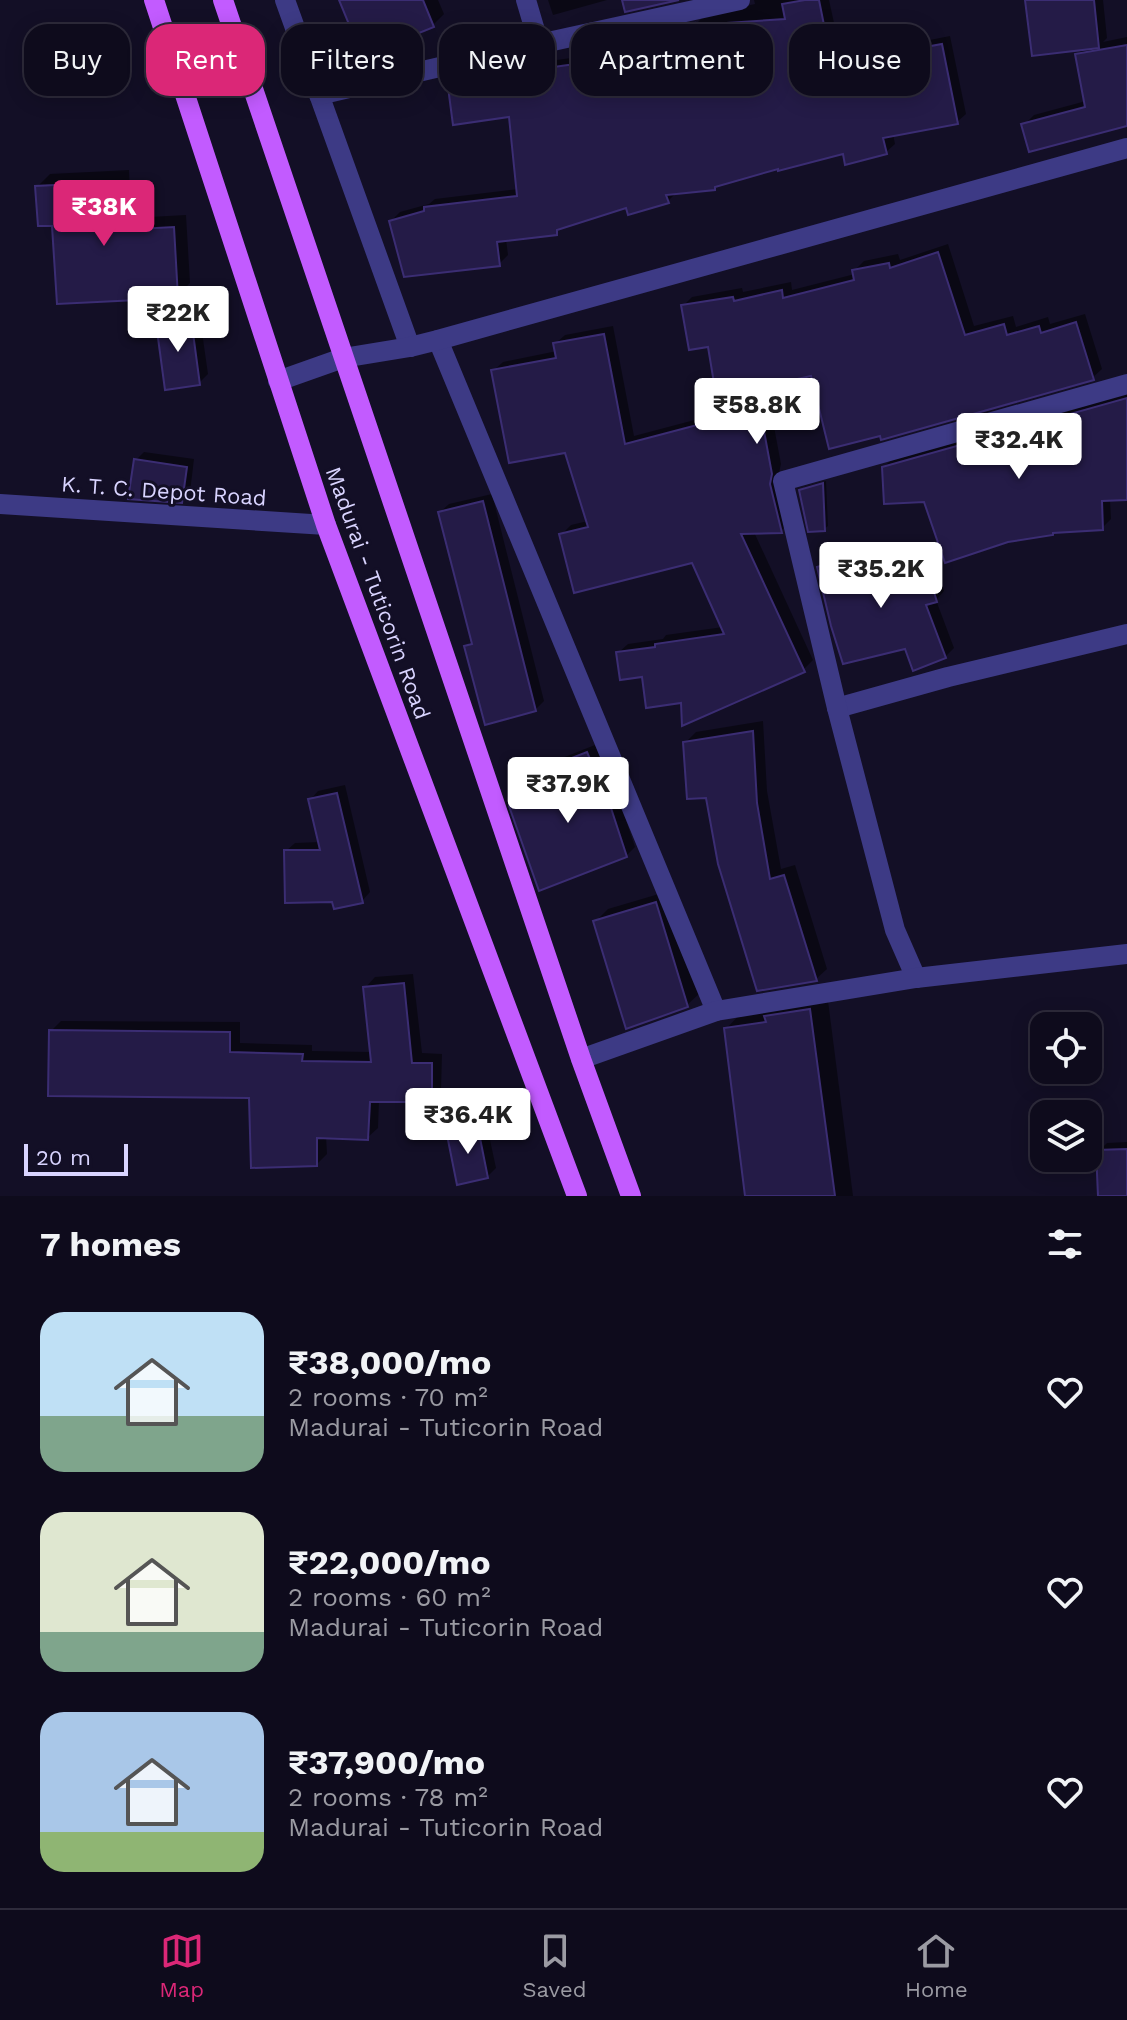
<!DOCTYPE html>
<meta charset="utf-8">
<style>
:root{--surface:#0e0b1c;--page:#171425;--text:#f1f3f6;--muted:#9b9ba3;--line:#2e2b3b;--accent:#db2777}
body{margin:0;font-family:"Work Sans",sans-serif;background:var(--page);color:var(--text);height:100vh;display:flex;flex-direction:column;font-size:30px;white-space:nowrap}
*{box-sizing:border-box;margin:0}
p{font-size:26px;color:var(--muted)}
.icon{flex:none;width:44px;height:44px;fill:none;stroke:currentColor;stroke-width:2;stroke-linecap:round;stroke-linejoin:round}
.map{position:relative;height:1196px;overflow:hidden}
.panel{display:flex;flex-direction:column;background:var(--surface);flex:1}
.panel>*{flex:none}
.top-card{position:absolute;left:24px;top:24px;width:1080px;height:72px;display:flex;gap:16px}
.fabs{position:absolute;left:1030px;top:1012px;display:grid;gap:16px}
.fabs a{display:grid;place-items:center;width:72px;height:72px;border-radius:16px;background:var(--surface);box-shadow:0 4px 20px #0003,0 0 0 2px var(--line);font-size:40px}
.scale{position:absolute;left:24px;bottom:20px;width:104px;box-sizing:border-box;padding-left:8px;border:4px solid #d9d4ff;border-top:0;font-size:22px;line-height:28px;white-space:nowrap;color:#d9d4ff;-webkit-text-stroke:6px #130f26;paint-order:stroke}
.price{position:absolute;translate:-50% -68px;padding:0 18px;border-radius:8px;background:#fff;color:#222;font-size:26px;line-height:52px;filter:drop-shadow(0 2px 4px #0008)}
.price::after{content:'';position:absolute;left:50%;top:48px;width:24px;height:18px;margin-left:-12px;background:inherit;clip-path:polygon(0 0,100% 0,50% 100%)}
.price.current{background:var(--accent);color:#fff}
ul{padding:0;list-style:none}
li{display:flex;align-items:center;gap:24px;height:200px;padding:0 40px}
li span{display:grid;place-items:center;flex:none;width:224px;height:160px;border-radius:24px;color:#555}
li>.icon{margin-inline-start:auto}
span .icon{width:96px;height:96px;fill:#fffc;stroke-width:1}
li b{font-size:34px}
h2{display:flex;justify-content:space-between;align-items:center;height:96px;padding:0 40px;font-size:34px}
.chip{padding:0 28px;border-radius:24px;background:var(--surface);box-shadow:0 4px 20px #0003,0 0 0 2px var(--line);font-size:28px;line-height:72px}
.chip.current{background:var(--accent);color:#fff}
.dock{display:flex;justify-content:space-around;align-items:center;height:112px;border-top:2px solid var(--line);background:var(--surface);font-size:22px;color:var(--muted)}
.dock a{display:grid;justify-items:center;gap:4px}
.dock .current{color:var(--accent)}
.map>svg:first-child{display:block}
</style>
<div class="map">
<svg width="1127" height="1196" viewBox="0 0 1127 1196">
<rect width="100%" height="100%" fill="#130f26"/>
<g fill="#0007">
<path d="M341,0H438L444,14L433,25Z"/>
<path d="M548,0H607L553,15Z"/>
<path d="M754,0H829L836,32L869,26L874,51L950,36L966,114L957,122L893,134L895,144L886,152H844L718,184L714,188L677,192L668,201L627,205L564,225L556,233L506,239L508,255L499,264L391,221L400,212L429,204L435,199L519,189L511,115L450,88L459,79L515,72L521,65L578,57L637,53L633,38L642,29L668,23L685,78L704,74L696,24L705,15L755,4Z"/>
<path d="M1027,0H1103L1107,38L1103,42L1127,37V124L1024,125L1034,115L1086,101L1077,54L1084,48Z"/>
<path d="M129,170L131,218L186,215L190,283L177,296L54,224L37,187L50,174Z"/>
<path d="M948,244L974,326L1013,316L1016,327L1048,317L1050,324L1085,314L1102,369L1092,378L812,373L766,384L781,464L779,473L790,521L781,531L754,532L813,660L803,670L682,700L643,674L618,653L628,644L663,639L666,635L723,627L693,561L561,535L571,525L588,521L566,451L493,371L503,362L557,351L555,344L565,335L613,326L634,436L721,413L709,345L683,306L692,297L742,288L743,292L791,282L792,290L855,274L854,271L864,261L898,254L900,260Z"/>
<path d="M199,311L208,374L199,383L158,323L166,315Z"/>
<path d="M1127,392V498L1110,499L1111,519L1102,528L925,500L884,467L893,458Z"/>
<path d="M144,452L194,459L190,492L181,501L136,460Z"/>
<path d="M826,481L828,526L824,529L801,491L805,487Z"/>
<path d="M492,494L544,701L535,710L467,646L473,640L440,512L449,504Z"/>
<path d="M874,545L880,566L932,551L944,591L936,600L954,648L945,657L906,647L819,567L828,559Z"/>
<path d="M763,721L767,791L781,869L795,865L827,969L816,979L708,796L685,743L696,732Z"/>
<path d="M595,745L619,799L635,847L626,856L511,806L520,798L555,784L549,768L557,760Z"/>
<path d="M345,785L370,892L362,901L334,900L286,851L295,843L320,842L310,800L318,791Z"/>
<path d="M669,891L700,993L687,1005L595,922L608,909Z"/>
<path d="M413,974L422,1053L442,1054L441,1090L431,1100H379L378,1128L367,1138L326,1136L327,1154L317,1164L251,1096L51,1031L61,1021L240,1022V1043L312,1045V1051L372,1052L365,988L375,977Z"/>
<path d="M827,993L853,1196H747L726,1029L742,1012Z"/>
<path d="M486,1121L496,1168L487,1177L449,1135L458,1127Z"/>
<path d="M1127,1142V1196H1100L1099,1151L1107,1143Z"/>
</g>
<g fill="#241b47" stroke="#3b2d73" stroke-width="2">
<path d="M339,0H423L434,27L362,56Z"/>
<path d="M622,0H679L625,12Z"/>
<path d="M805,0H819L827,40L860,34L865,58L942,44L958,124L883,138L887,154L845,165L843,154L778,171V169L715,187V190L666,195L669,203L628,215L626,208L557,230V235L497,242L500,266L404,277L389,221L424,211V207L517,196L509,117L453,125L448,87L511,79L510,73L568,65L637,61L631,37L695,23L696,25L785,19L782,4Z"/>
<path d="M1025,0H1094L1099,48L1032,56Z"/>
<path d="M1127,45V126L1029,152L1021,124L1085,107L1075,54Z"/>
<path d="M117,182L119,230L174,227L178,298L57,304L52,226H38L35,186Z"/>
<path d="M938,252L965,335L1004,324L1007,335L1039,326L1041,333L1076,322L1094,380L881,440L880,436L829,449L811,376L756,388L772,474L770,484L782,533L741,534L805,672L682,726L681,703L646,708L642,677L620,680L616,652L655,647V644L724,634L692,563L574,593L559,534L588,527L565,453L509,463L491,370L556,358L553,343L604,334L625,444L720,419L708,347L689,350L681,305L733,297L734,301L782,290L783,298L854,280L852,270L889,263L890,268Z"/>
<path d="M191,318L200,385L165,390L156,323Z"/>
<path d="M1127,398V500L1102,501L1103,530L1053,533V535L1008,542L945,563L924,502L884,504L882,467Z"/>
<path d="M134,459L187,467L182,503L128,499Z"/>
<path d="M823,483L825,531L808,532L799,490Z"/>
<path d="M483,501L536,711L485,725L464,646L472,644L438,512Z"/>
<path d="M866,552L872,573L924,558L937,602L926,605L946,658L913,671L905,649L843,664L831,626L817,567Z"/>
<path d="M753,731L757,803L770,879L784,875L817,981L757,991L718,864L706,798L687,799L683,742Z"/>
<path d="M587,752L611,808L627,857L539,891L509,806L554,788L546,768Z"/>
<path d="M337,793L363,903L334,909L332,902L285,903L284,850H320L308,799Z"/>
<path d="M656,902L688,1007L626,1029L593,921Z"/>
<path d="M404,983L412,1063H432V1102H370L368,1140L317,1138V1166L251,1168L249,1098L48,1096L49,1030L230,1032V1052L303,1054L302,1061L371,1062L363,987Z"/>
<path d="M810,1009L835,1196H745L724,1028L766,1022L764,1016Z"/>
<path d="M478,1128L488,1178L457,1185L447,1135Z"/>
<path d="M1127,1149V1196H1098L1096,1150Z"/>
</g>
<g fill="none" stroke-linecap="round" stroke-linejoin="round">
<g stroke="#3d3a85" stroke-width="20">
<path d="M285,0L410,347"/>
<path d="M526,0L539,44"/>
<path d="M319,95L539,44L740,0"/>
<path d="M438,340L716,1011"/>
<path d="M278,381L343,358L410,347L438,340L1127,148"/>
<path d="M0,504L326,525"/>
<path d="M837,708L948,677L1127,634"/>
<path d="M916,978L895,930L837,708L783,481L1127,384"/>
<path d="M581,1059L716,1011L916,978L1127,954"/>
</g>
<g stroke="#c25bff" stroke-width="20">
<path d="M154,0L326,525L577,1196"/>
<path d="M223,0L581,1059L631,1196"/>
</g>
</g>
<g text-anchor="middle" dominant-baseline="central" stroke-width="6" stroke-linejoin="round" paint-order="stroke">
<g font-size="22" fill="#d9d4ff" stroke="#130f26">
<text transform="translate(164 491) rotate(4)">K. T. C. Depot Road</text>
<text transform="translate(378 593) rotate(70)">Madurai - Tuticorin Road</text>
</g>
</g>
</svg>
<div class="fabs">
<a><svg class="icon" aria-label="locate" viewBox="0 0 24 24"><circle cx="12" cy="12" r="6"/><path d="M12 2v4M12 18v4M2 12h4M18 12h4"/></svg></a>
<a><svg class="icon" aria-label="layers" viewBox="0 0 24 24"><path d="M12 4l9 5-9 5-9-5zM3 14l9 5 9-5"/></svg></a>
</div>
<div class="scale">20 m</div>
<b class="price current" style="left:104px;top:248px">₹38K</b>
<b class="price" style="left:178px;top:354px">₹22K</b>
<b class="price" style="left:757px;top:446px">₹58.8K</b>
<b class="price" style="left:1019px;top:481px">₹32.4K</b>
<b class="price" style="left:881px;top:610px">₹35.2K</b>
<b class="price" style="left:568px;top:825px">₹37.9K</b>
<b class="price" style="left:468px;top:1156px">₹36.4K</b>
<div class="top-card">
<a class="chip">Buy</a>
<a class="chip current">Rent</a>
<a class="chip">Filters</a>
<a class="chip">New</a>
<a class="chip">Apartment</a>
<a class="chip">House</a>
</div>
</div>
<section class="panel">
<h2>7 homes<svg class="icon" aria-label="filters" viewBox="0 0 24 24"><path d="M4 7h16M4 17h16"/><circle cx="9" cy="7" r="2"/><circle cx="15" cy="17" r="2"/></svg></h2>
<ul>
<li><span style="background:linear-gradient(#bfe0f5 65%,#7fa58c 0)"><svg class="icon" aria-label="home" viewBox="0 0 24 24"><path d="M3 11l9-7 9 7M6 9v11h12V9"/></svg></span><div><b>₹38,000/mo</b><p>2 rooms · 70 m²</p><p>Madurai - Tuticorin Road</p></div><svg class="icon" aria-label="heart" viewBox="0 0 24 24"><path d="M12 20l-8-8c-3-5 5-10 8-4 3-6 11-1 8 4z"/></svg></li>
<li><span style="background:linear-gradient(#dfe7d0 75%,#7fa58c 0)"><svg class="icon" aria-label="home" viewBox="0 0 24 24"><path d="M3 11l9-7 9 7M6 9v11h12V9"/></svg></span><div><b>₹22,000/mo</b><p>2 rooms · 60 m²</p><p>Madurai - Tuticorin Road</p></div><svg class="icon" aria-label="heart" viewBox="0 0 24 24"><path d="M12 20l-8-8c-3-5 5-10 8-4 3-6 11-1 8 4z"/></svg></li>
<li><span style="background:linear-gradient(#a9c7e8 75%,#8fb573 0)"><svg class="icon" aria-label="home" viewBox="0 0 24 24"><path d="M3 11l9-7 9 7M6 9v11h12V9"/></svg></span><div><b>₹37,900/mo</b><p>2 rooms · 78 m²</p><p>Madurai - Tuticorin Road</p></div><svg class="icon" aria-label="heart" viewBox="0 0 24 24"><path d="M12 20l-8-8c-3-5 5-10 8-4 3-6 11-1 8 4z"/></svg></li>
</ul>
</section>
<nav class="dock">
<a class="current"><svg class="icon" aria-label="map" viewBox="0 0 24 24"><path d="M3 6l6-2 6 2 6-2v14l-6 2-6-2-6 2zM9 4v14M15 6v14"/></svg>Map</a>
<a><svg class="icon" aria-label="saved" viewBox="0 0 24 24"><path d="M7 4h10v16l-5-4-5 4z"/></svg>Saved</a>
<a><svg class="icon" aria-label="home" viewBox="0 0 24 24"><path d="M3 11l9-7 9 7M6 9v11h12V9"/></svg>Home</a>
</nav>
